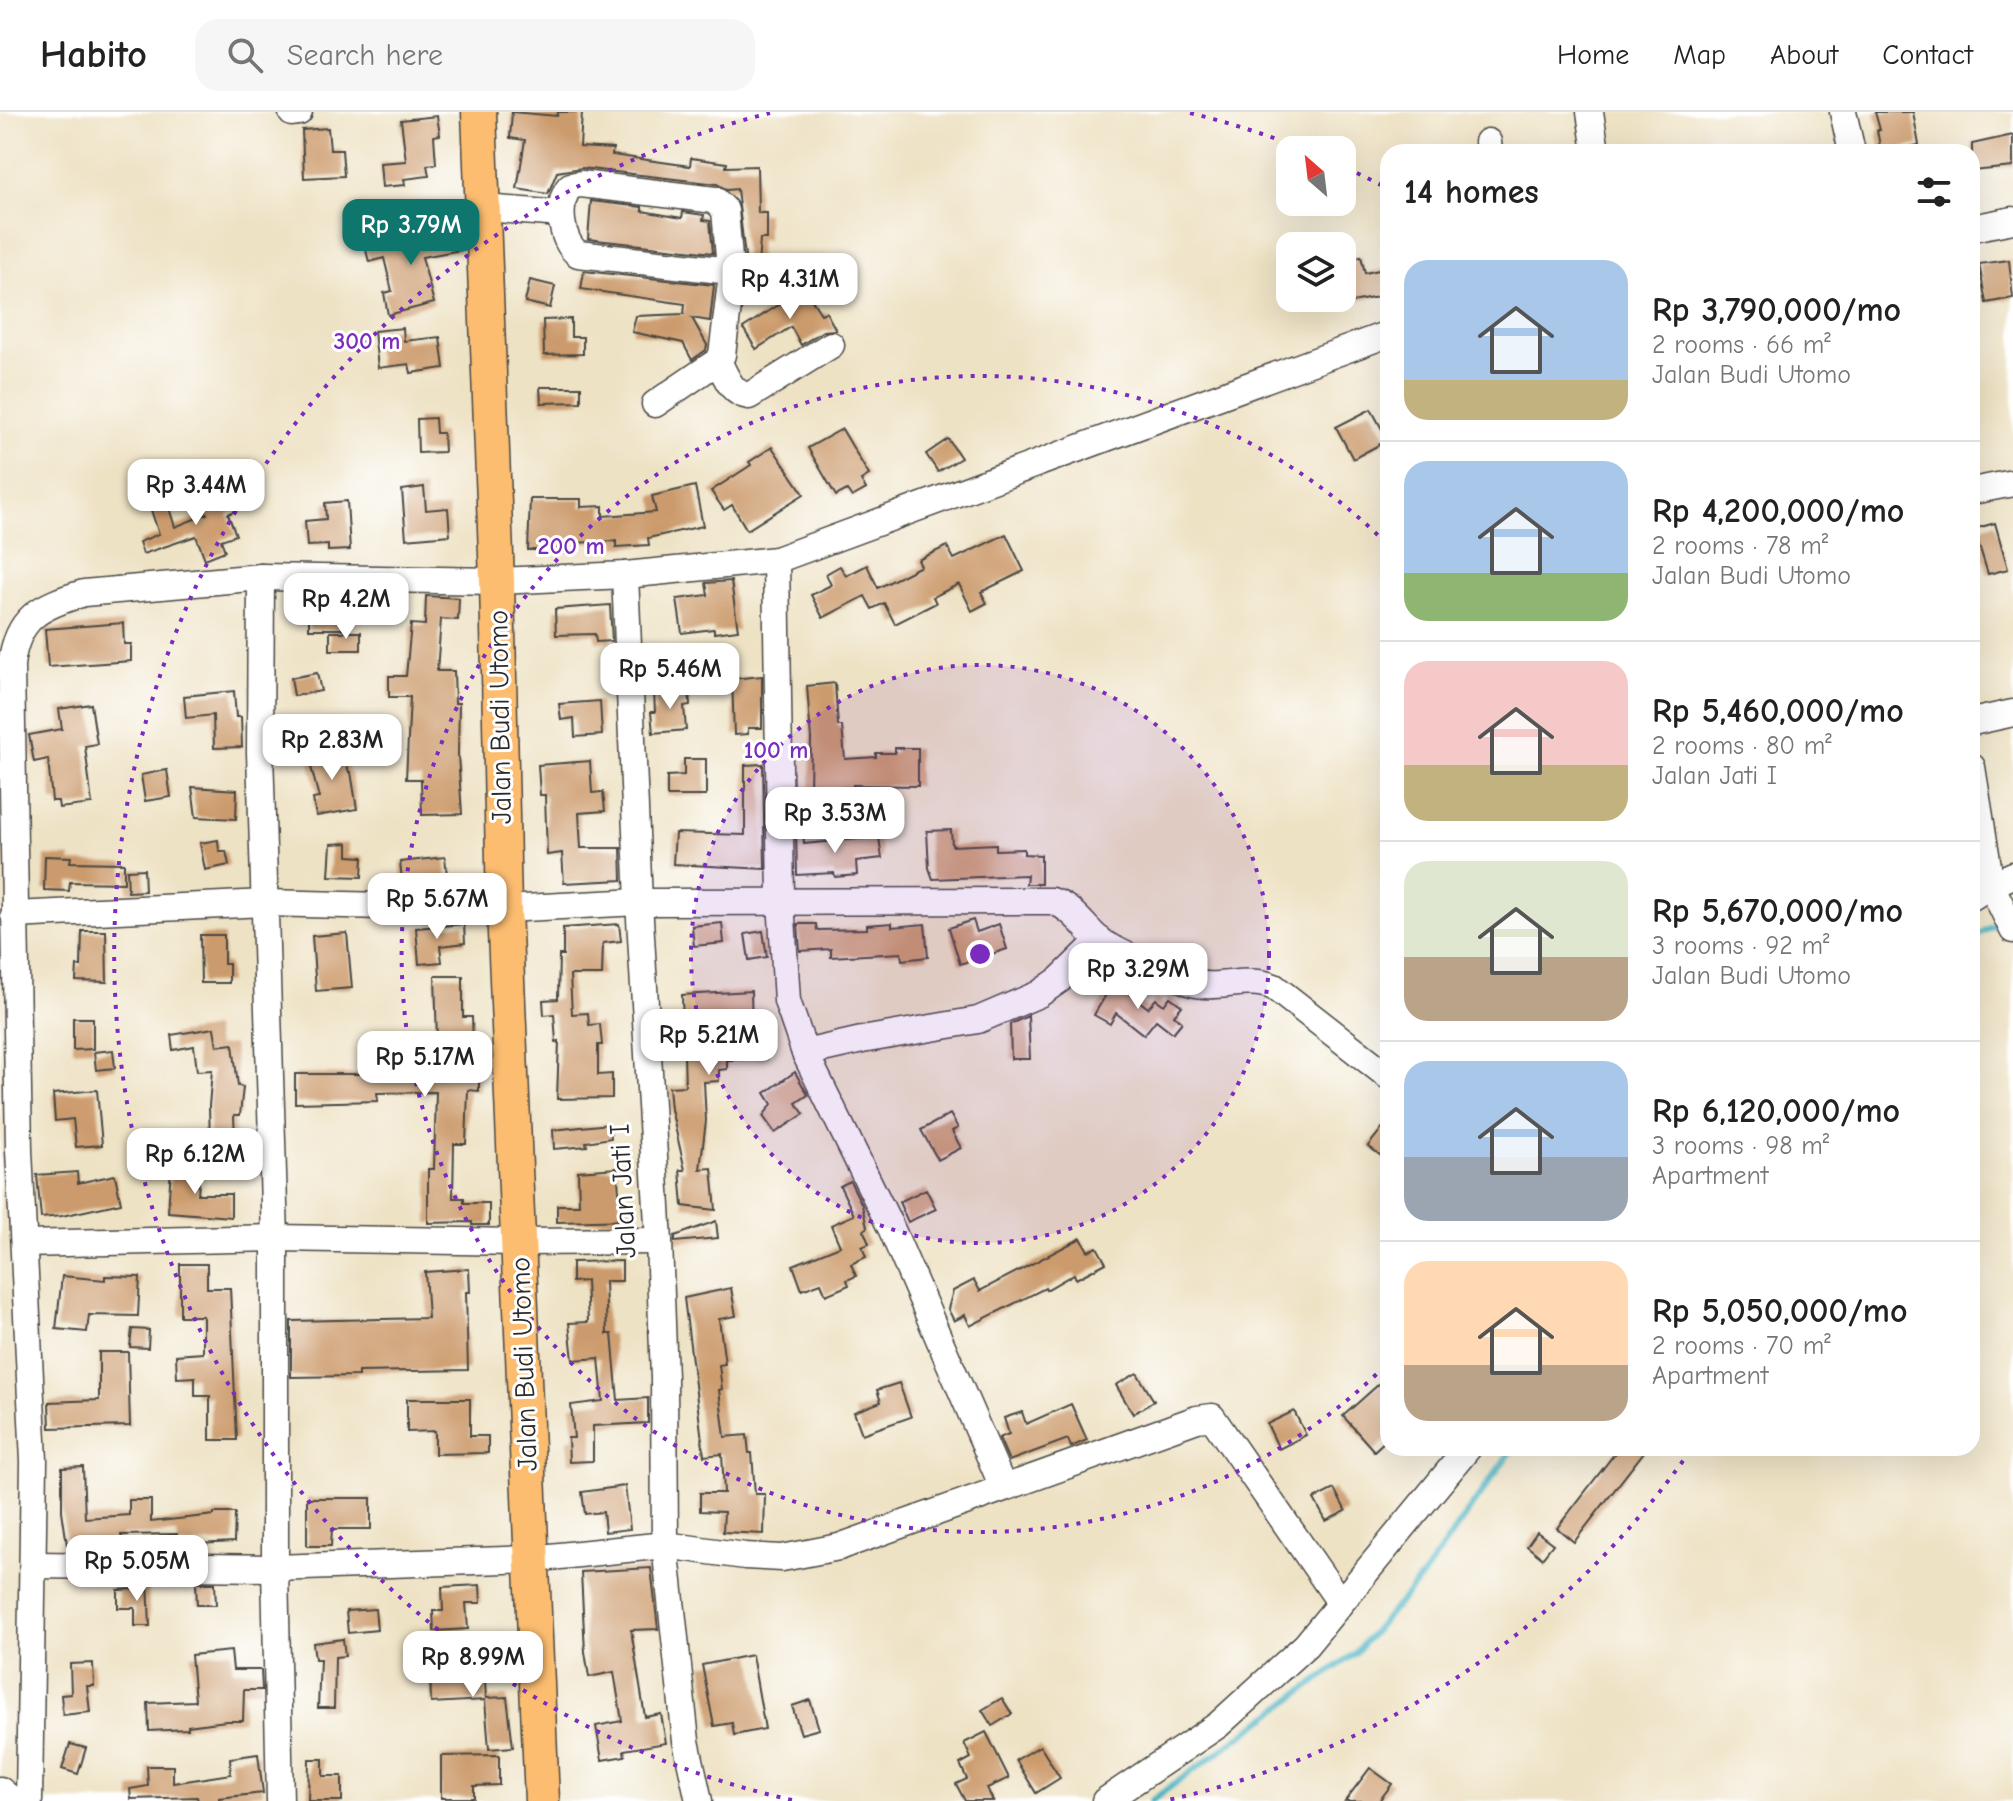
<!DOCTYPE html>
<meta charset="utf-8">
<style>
:root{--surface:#fff;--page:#f6f6f6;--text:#222;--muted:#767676;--line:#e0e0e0;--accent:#0f766e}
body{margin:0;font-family:"Comic Neue",sans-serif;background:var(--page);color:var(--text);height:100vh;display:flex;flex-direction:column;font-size:30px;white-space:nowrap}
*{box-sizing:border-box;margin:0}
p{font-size:26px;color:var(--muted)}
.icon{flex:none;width:44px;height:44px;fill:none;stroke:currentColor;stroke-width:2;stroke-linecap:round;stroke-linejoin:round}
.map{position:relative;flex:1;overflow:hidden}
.drawer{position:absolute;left:1380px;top:32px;width:600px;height:1312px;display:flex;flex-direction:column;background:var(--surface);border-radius:24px;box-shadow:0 8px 32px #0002}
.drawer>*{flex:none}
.needle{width:52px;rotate:332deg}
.buttons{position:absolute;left:1276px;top:24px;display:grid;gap:16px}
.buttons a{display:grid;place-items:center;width:80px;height:80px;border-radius:16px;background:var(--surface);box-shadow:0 8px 32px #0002;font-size:40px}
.price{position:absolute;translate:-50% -68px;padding:0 18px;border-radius:16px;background:#fff;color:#222;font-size:26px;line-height:52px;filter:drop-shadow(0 2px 4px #0008)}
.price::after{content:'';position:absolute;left:50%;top:48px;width:24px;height:18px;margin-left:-12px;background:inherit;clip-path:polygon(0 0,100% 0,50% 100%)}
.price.selected{background:var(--accent);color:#fff}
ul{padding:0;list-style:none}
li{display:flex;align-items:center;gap:24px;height:200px;padding:0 24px}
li+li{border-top:2px solid var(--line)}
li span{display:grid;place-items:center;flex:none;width:224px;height:160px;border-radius:24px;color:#555}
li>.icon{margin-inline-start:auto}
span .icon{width:96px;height:96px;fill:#fffc;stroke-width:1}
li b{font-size:34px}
h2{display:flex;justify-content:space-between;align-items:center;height:96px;padding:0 24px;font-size:34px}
header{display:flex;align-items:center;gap:48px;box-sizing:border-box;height:112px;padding:0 40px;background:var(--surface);border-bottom:2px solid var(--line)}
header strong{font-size:38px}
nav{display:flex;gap:44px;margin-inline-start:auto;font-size:28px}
.search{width:560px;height:72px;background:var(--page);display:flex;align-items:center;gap:20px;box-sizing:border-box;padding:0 28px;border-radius:24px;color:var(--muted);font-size:30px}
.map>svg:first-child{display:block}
</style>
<header>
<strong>Habito</strong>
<div class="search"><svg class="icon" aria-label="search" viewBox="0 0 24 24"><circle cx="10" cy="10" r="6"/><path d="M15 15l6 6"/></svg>Search here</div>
<nav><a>Home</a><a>Map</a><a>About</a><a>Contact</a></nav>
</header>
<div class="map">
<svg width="2013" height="1689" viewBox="0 0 2013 1689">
<rect width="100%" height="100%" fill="#fff"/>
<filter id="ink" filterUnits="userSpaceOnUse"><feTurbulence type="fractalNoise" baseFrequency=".0125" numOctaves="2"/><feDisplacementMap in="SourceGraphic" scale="16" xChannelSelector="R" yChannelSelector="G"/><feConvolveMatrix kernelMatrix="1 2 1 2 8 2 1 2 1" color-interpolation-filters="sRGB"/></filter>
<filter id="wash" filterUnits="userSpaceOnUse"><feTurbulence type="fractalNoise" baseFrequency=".006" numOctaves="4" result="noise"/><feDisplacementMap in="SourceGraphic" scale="32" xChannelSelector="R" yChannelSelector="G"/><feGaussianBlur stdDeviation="1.8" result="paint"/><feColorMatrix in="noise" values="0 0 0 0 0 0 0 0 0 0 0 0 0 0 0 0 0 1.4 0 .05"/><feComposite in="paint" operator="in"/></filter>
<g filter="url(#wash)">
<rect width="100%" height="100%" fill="#eee2c4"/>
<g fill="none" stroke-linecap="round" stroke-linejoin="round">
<g stroke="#46b3c2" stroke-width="6">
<path d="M1972,826L2000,810"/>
<path d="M1151,1689L1354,1542L1422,1465L1513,1336"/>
</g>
</g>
<g id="blocks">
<g fill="#cc9b6d">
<path d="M512,0L557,4L558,0H582L580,35L613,37L612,43L690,54L691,46L727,51L726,55L757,54L758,101H767V127H760L758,154L746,153L737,77L727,78L717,72L582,56L557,60L548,82L517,77L525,28L510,26Z"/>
<path d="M1875,0H1913L1919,33L1881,40L1877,18H1880Z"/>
<path d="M437,4L440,23L434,24L436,52L427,53L429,64L404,67L405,73L382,75L380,51L406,49L401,8Z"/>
<path d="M328,16L330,38H342L344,64L304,66L302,18Z"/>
<path d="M2013,23V55L1972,59V32Z"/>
<path d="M591,89L642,95V99L682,106L683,100L704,103L703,108L710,109L713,141L588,127Z"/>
<path d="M457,118L461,138L422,145L434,191L388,203L384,181L392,179L384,146L369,150L365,134L425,120L426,124Z"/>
<path d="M1361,144L1365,161L1388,156V183L1342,192V148Z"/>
<path d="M2009,148L2013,186L1986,191L1979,152Z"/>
<path d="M584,159L714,173L710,209L692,206L707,233L706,238L692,248L683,231L632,220L636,204L684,202L685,192L581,177Z"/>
<path d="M530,168L555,174L550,196L525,190Z"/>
<path d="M804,176L821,202L826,200L836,218L823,219L801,233L791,215L756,237L743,216Z"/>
<path d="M571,207V225H583V242L544,243L543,208Z"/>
<path d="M403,216L404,229L440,225L444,256L411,261L409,252L378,256L374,219Z"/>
<path d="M540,275H581V290L541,291Z"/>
<path d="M1371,297L1388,328L1353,347L1336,315Z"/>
<path d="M435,306L436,321H443L444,340L418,341L417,307Z"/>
<path d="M842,317L869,363L861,368L866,377L852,385L847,378L836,384L808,336Z"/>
<path d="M948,327L961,346L938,360L926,342Z"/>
<path d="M772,335L804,382L747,418L732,393L724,398L711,379L751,353L749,350Z"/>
<path d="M695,374L703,414L648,426L649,433L616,435V429L570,431V438H528L530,387H581V395L603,394V404L656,400L652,384Z"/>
<path d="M424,375L426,398L448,396L450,423L406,427L402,378Z"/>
<path d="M229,378L237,398L228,402L236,423L221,428L225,439L205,447L196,424L143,442L139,430L159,422L151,398L168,393L175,415L207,402L202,389Z"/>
<path d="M347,389L350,438L328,439V433L307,434L305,409L326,407L325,391Z"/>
<path d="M1995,411L2008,457L1988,462L1974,417Z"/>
<path d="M1006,422L1024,459L981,480L987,491L972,499L959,472L933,485L936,491L895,512L884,491L872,497L865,484L823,506L811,483L831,473L826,462L840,454L846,464L867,453L878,476L921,454L918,448L947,434L954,447Z"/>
<path d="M731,469L738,518L714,521V517L682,521L677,487L708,483L706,471Z"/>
<path d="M426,484L459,486L458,508L441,507L437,559H454L455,591H459L458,643L462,702L422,703L421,667H406L410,585H389V564H406L411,512L425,513Z"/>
<path d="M610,493L612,529L596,530L595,522L556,523L555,497Z"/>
<path d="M343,494V517H309V495Z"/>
<path d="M123,511L124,532H131V549L48,555L45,517Z"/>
<rect x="330" y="520" width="31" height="18"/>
<path d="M317,561L321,579L294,584L291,566Z"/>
<path d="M727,561L729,576L702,579L701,564Z"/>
<path d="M762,564V616H748V622L734,623L732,567Z"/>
<path d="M835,571L838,614H842L845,647L876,645V641H895V636H918V674L853,673V675L810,677L811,627L807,574Z"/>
<path d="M689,577L690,593L684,594L686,618L653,621L651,600H655L654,580Z"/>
<path d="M234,579L236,605H241L242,635L214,636L213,603L186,606L184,584Z"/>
<path d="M600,589L602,623L575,625L574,606L561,608L559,592Z"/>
<path d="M91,592L97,632L85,634L92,692L59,696L58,689H52L48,647L34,650L29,623L62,617L59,597Z"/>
<path d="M341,634L349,660H351L357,697L316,704L313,687L319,686L308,643Z"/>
<path d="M684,647H706V684H667V664L684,663Z"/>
<path d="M590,649L592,681L603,680L605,699L579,701L581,736H621L622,768L564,771L562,741L547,743L545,683H540L538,653Z"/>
<path d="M763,652L765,757L673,752L675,721L745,723V653Z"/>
<path d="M167,658L171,685L145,689L141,663Z"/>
<path d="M192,675L237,678L236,707L196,705Z"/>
<path d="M803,716L804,732L879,725L882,746L856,749L857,763L835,765L834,761L797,763L796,717Z"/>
<path d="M951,718L952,734L996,732V738L1024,737V742L1041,743V772H1026L1027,763L933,767L929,756L927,719Z"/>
<path d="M218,728L219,739H226L229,753L205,758L200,731Z"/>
<path d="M348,731V744L363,745L362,765L329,764L331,732Z"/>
<path d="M45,744L71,745L70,750L124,751V771L70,770L69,779L44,778Z"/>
<path d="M445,745L448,773L403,777L400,750Z"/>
<path d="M144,757L145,779L128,780L127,758Z"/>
<path d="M973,808L977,820L999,812L1007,837L960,852L949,816Z"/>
<path d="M722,811L724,831L694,834L692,814Z"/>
<path d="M892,811V815L925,812L928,845L902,848L901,841L831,845V837L800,839L798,812H816L817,818L867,817V813Z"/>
<path d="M464,812L465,831L440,834L442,850L419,852L416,816Z"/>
<path d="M619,812L621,829L603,831L602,863H570L572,902L588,901L589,913L600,912L602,933H598V963L612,962V986L557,987L559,929L556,930L554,902L544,903L543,888L558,887L559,843H563V816Z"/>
<path d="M82,819H106L107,870L76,869L77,854H81Z"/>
<path d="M763,819L767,845L749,848L745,822Z"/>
<path d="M347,821L352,876L316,879L312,824Z"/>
<path d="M200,823H224V852H229V871H201Z"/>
<path d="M435,864H463V905H472L474,962H479V979L468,978L466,1032H454L453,1086H464V1091H489V1113H472V1110L428,1111V1057H434L436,980L377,981L378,989L295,991V962H438Z"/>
<path d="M1114,869L1148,896L1156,887L1164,893L1170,885L1182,894L1174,903L1182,910L1173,921L1156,908L1144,923L1116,901L1110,912L1094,903Z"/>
<path d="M751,879L752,919L766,918L767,947L727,948V957L719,958V969L704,970L706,1009L700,1057L712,1056L716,1098L683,1094L680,1058H685L671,997L669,975L685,974L682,883Z"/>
<path d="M1028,904L1030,947H1011L1010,912Z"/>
<path d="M73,906H93V937L73,938Z"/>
<path d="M214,916L217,934L233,932L238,974L243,975L240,1003H234L235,1028L210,1029L209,994L212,958L197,959L194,934L173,938L171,923Z"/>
<path d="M113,938L115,956L96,958L94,940Z"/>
<path d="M795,960L808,983L796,991L804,1002L775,1021L763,1004L772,992L765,981Z"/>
<path d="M97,978L102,1033L76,1035L73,1007L55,1009L53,982Z"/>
<path d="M950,1002L958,1016L952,1019L961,1036L938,1048L921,1018Z"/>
<path d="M1388,1009V1049L1368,1034Z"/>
<path d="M609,1012L611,1026L586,1030L587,1034L554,1037L553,1018Z"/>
<path d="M171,1055L200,1057L198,1082H231V1105L168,1100Z"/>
<path d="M617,1056L620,1092H630V1108L557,1110V1093H579L578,1059Z"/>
<path d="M77,1060L78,1071L115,1063L121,1091L62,1104L41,1106L37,1063Z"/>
<path d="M850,1069L862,1093L867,1115L864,1119L869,1132L862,1135L866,1145L851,1152L856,1164L847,1168L849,1173L826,1183L821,1171L802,1178L793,1153L840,1134L831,1113L854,1103L840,1074Z"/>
<path d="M926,1077L936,1097L908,1110L899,1090Z"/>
<path d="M716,1109L718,1126L675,1130V1124Z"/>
<path d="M1081,1126L1088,1139L1097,1135L1106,1151L1076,1167L1074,1162L1046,1178L1045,1176L970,1214L965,1203L954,1209L948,1197L953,1179L974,1168L980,1179Z"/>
<path d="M622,1149V1169H605L607,1222H612L618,1288L648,1286V1311L593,1314V1349L569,1350L568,1326H574L571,1293L603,1289L599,1246L573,1248L569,1211L588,1210L586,1169L572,1170V1150Z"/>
<path d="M180,1152H207V1176H230L237,1328H210V1284H195V1265L177,1266L176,1243L203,1241V1204H180Z"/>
<path d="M469,1157L470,1180H466L468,1258L358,1260V1264L291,1265V1209L428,1206L425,1160Z"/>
<path d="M62,1164L105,1168V1164L140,1165L138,1204L89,1203L87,1220L56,1217Z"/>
<path d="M731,1176L736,1204L719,1207L725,1252L719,1253L722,1277L719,1278L725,1325L747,1323L749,1341H752L755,1382H765L764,1422L723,1420L724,1400L700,1399V1381H724L722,1342L704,1344L684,1186Z"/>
<path d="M132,1217L149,1218L148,1236L130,1235Z"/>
<path d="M99,1240H128L130,1314L50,1316L49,1290L99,1288Z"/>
<path d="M1137,1261L1154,1289L1133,1302L1116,1273Z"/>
<path d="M1388,1264V1326L1374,1339L1343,1304Z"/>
<path d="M899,1271L911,1305L862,1322L854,1300L881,1290L877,1278Z"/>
<path d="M407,1287H470V1324H488V1341L435,1342V1319L407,1320Z"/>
<path d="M1071,1292L1087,1328L1071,1335L1068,1327L1009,1349L999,1326L1009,1322L1004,1306L1022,1300L1026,1312Z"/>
<path d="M1294,1299L1306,1323L1279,1337L1267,1312Z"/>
<path d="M1619,1336H1647L1574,1430L1557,1416Z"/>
<path d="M83,1355L85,1406L129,1403V1388H151V1410L214,1403V1401H235L234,1430L178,1433L177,1422L121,1423L122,1427L67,1433L62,1399V1356Z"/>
<path d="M625,1374L630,1417L605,1420L603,1400L585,1402L582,1380Z"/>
<path d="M1334,1377L1346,1399L1326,1409L1314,1387Z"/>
<path d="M307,1386H371V1417H332L331,1434H307Z"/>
<path d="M1537,1420L1553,1432L1542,1446L1527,1434Z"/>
<path d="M651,1456L658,1517L631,1518L645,1605L661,1602L666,1631L624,1638L625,1644L602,1648L596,1614L622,1609L614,1560L589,1565L585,1540L581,1460Z"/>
<path d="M135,1470H148L150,1514H135V1496H118V1478L135,1477Z"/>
<path d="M196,1471H215L216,1493H197Z"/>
<path d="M480,1473L481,1491H466L468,1517L434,1519L433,1499H443L442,1475Z"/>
<path d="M375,1497L377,1518L348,1521L346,1499Z"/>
<path d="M343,1527L345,1544L335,1545L334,1596H318L320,1547H315L313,1531Z"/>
<path d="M231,1539L233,1558H261L262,1578H244L243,1609H226L188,1614V1617L149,1619L148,1591L195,1589L191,1543Z"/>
<path d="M752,1543L765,1617L734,1623L732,1611L714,1614L702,1553Z"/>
<path d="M93,1551L94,1574H87L90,1600L63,1603L61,1583L71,1582L70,1552Z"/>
<path d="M484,1553L486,1586L507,1585L513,1635L489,1637L485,1588L431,1591L430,1556Z"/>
<path d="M1002,1586L1012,1602L992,1614L982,1598Z"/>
<path d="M810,1588L819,1617L801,1622L792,1594Z"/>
<path d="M986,1620L1009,1666L987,1676L993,1689H965L956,1672L967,1667L960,1652L971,1646L964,1631Z"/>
<path d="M70,1632L86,1636L78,1662L62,1657Z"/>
<path d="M1040,1634L1060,1666L1036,1681L1016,1648Z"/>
<path d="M258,1642L263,1681L219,1686V1689H198L197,1685L131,1687L130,1677L148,1674L147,1654H173V1671L231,1662L230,1646Z"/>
<path d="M499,1643V1673L474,1674V1686H441V1644Z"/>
<path d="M309,1647H323V1664H342V1689H308Z"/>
<path d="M1370,1656L1392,1672L1379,1689H1345Z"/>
</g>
</g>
</g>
<g filter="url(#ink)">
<use href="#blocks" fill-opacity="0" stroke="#484642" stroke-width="2"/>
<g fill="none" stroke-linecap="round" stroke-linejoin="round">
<g stroke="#484642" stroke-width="29">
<g id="minor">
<path d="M1590,0L1596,40"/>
<path d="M1843,0L1852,40"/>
<path d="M292,1L299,0"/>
<path d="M1488,30L1489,40"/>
<path d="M485,96L561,102"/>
<path d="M1972,116L2013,108"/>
<path d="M718,249C726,264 731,282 749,284L831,233"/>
<path d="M655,292L718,249L722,243L731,170L725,98L715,88L581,72L570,74C556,90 560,129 578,142L730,159"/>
<path d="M1972,379L2013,371"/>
<path d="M776,448L781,788L787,889L805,941L892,1118L1003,1375"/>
<path d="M625,463L639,790L659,1129L664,1266L665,1433L686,1629L699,1689"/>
<path d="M261,465L260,640L275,1126V1456L280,1689"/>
<path d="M1972,610L2013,601"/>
<path d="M1972,655L1991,773L2013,818"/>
<path d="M1972,785L1991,773L2013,763"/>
<path d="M14,803L265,791L504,797L639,790L1052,789C1073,796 1083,814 1099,828C1115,840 1169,862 1189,870C1217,880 1245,863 1274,875L1388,964"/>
<path d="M805,941L862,928L978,908L1039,882L1059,868L1100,828"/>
<path d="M24,1132L275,1126L520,1130L659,1129"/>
<path d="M34,1453L275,1456L531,1447L665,1433L745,1444L782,1446L839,1435L1197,1307L1212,1305L1340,1490"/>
<path d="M0,1678L13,1689"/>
<path d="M29,1689L34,1349L19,1038L11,553C17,505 40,494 84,481L261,465L497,469L625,463L776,448L1388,222"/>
<path d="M1105,1689L1218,1613L1306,1533L1468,1336"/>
</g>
</g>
<g stroke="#484642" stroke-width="37">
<path id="major" d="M479,0L497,469L504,797L542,1689"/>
</g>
<use href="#minor" stroke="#fff" stroke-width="26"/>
<use href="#major" stroke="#fcbd6f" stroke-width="34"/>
</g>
</g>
<circle cx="980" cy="842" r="289" fill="#7b2cbf" fill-opacity=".12"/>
<g fill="none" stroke="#7b2cbf" stroke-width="4" stroke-dasharray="4 8">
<circle cx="980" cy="842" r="289"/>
<path d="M1385 1254A578 578 0 1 1 1385 430"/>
<path d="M1690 1339A867 867 0 0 1 1168 1688M792 1688A867 867 0 0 1 770 1M1190 1A867 867 0 0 1 1298 35M1346 56A867 867 0 0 1 1387 76"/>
</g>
<g text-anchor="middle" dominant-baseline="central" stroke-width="6" stroke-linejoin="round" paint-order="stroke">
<g font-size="28" fill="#2b2b2b" stroke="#fff">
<text transform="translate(500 605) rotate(-91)">Jalan Budi Utomo</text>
<text transform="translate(623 1079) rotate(-93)">Jalan Jati I</text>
<text transform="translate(524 1252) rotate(-92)">Jalan Budi Utomo</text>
</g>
</g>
<circle cx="980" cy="842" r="12" fill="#7b2cbf" stroke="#fff" stroke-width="4"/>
<g font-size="24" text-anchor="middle" font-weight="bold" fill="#7b2cbf" stroke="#fff" stroke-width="6" stroke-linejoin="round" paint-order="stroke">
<text x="367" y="237">300 m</text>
<text x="571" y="442">200 m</text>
<text x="776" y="646">100 m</text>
</g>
</svg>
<div class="buttons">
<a><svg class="needle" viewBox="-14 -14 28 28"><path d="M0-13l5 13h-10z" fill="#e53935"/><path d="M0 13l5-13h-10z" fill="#767676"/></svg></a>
<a><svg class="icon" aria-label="layers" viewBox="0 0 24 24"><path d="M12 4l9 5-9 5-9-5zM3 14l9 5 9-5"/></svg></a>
</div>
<b class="price selected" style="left:411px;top:155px">Rp 3.79M</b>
<b class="price" style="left:790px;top:209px">Rp 4.31M</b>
<b class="price" style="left:196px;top:415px">Rp 3.44M</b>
<b class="price" style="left:346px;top:529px">Rp 4.2M</b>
<b class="price" style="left:670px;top:599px">Rp 5.46M</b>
<b class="price" style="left:332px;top:670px">Rp 2.83M</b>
<b class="price" style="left:835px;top:743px">Rp 3.53M</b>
<b class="price" style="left:437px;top:829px">Rp 5.67M</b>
<b class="price" style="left:1138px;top:899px">Rp 3.29M</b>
<b class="price" style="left:709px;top:965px">Rp 5.21M</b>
<b class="price" style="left:425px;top:987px">Rp 5.17M</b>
<b class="price" style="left:195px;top:1084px">Rp 6.12M</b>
<b class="price" style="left:137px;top:1491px">Rp 5.05M</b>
<b class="price" style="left:473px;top:1587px">Rp 8.99M</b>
<section class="drawer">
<h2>14 homes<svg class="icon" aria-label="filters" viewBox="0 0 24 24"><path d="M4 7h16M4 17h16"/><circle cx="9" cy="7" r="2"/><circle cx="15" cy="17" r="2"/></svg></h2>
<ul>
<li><span style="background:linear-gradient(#a9c7e8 75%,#c2b280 0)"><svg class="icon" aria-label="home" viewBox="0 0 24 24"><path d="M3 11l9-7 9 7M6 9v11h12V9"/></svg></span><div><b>Rp 3,790,000/mo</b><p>2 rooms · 66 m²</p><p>Jalan Budi Utomo</p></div></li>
<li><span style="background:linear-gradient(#a9c7e8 70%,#8fb573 0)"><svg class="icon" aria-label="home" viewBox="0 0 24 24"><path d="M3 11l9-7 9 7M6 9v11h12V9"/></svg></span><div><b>Rp 4,200,000/mo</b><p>2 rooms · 78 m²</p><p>Jalan Budi Utomo</p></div></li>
<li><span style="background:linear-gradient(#f6c9c9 65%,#c2b280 0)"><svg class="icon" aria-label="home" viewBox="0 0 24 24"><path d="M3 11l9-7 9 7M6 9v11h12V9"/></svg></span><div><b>Rp 5,460,000/mo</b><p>2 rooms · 80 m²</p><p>Jalan Jati I</p></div></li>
<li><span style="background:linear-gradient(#dfe7d0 60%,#b9a48a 0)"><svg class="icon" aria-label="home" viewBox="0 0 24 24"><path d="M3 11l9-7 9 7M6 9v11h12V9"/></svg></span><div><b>Rp 5,670,000/mo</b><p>3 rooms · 92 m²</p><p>Jalan Budi Utomo</p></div></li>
<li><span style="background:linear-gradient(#a9c7e8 60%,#9aa5b1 0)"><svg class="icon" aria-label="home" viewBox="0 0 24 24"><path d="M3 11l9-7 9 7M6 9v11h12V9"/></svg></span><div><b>Rp 6,120,000/mo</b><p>3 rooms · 98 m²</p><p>Apartment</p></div></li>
<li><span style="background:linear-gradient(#ffd9b3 65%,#b9a48a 0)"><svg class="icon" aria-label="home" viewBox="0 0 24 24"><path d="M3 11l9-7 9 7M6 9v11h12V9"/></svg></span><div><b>Rp 5,050,000/mo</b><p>2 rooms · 70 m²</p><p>Apartment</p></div></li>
</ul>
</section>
</div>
